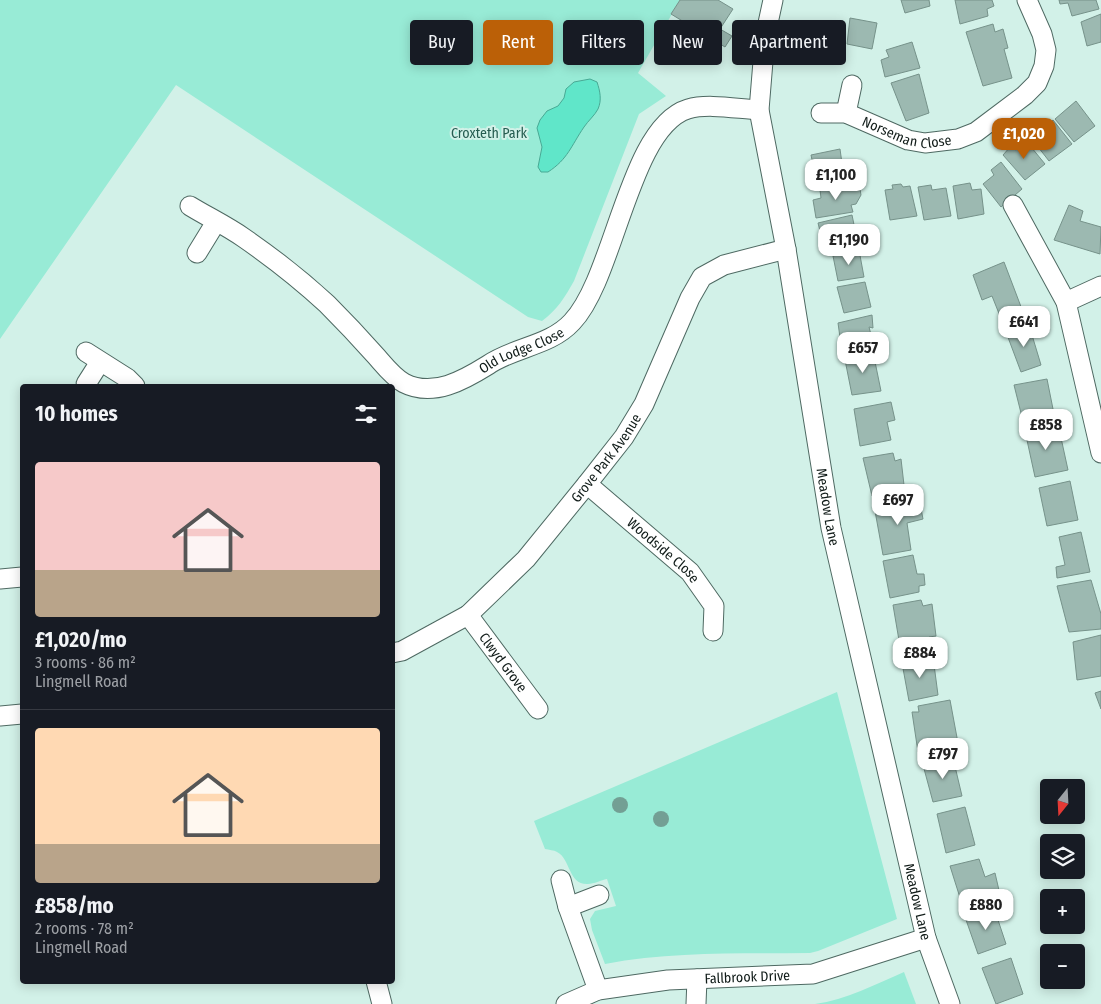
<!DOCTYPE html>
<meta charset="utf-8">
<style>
:root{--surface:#171b24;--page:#242831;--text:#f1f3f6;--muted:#9ea1a6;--line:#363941;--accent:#bb6007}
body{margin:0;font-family:"Fira Sans Condensed",sans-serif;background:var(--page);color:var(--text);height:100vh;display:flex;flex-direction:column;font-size:19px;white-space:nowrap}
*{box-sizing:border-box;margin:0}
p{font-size:16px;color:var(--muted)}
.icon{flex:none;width:28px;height:28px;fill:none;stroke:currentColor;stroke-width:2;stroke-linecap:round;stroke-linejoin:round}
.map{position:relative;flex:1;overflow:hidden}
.sheet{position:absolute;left:20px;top:384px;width:375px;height:600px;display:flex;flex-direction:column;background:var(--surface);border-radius:5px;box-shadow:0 2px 12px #0003}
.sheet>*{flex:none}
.banner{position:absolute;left:410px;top:20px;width:475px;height:45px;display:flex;gap:10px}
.needle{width:32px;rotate:198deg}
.controls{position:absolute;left:1040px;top:779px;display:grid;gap:10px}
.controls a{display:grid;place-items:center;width:45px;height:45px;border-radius:5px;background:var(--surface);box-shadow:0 2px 12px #0003;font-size:25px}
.price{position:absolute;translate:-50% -42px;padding:0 11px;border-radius:10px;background:#fff;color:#222;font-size:16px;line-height:32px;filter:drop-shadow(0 1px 2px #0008)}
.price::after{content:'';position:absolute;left:50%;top:30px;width:15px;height:11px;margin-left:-8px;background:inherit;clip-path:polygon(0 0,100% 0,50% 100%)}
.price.current{background:var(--accent);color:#fff}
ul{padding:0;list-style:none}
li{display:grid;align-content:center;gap:10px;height:265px;padding:0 15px}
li+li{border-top:1px solid var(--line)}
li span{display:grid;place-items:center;height:155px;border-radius:5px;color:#555}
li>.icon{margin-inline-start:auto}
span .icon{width:90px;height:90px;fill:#fffc;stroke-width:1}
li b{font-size:21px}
h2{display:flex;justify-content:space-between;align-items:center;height:60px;padding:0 15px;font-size:21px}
.pill{padding:0 18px;border-radius:5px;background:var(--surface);box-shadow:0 2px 12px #0003;font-size:18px;line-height:45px}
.pill.current{background:var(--accent);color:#fff}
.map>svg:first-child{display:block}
</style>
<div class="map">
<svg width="1101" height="1004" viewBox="0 0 1101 1004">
<rect width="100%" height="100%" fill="#d2f1e8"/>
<g fill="#98ebd6">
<path d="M0,0H680L638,73L666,96L639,114L574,281C565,297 557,310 542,321L528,317L176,85L0,339Z"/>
<path d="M837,692L897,919L818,951L810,953C741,954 673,951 605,964L592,930L590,919L595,911L616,906L607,879C601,880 594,884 588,884C568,885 571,859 557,852C554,850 549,850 545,849L534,821Z"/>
<path d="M904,972L916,1004H815C846,1000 876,984 904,972Z"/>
</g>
<path fill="#60e6c9" stroke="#48a994" d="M590,79L597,82C600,91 602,100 598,109C595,115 588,121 584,127C571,146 568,159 548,172H541L538,167L542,147L537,128L540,120L547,111L558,106L564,98L566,89L574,82Z"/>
<g fill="#9cb9b1" stroke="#76928a">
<path d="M680,0H718L733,9L720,29L732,36L725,47L671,14Z"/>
<path d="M901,0H929L930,6L905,13Z"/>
<path d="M955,0H992L994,6L987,9L988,16L960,24Z"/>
<path d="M1059,0H1096L1099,9L1072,16L1068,3L1060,4Z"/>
<path d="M1101,14V42L1087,46L1081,22Z"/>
<path d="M850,18L877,23L872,49L847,44Z"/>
<path d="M993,24L995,32L1003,29L1008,48L1004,49L1012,78L983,86L966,32Z"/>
<path d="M831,26L838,51L811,59L806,32Z"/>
<path d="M912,42L920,68L885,77L881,60L889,57L886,50Z"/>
<path d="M919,74L929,113L906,121L891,83Z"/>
<path d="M1076,101L1095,126L1074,142L1055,119Z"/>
<path d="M1053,120L1072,144L1049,161L1028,134L1038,125L1042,130Z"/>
<path d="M1027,142L1045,164L1025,180L1003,155L1011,146L1015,150Z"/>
<path d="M840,149L844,178L817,183L811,155Z"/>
<path d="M1001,162L1022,189L1001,207L983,184L994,175L991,170Z"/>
<path d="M970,183L972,190L981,189L984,214L958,219L953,186Z"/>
<path d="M901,184L903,187L910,186L917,216L890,220L885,190L893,189L892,185Z"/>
<path d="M931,185L932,190L946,188L951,216L924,220L918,187Z"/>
<path d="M854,186L860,189L861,195L856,204L851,205L853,212L816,218L813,200L821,198L820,190Z"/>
<path d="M1069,205L1083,211L1080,221L1101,227L1100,254L1054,240Z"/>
<path d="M852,215L858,244L832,250L830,239H822L818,223Z"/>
<path d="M859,250L864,277L838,281L833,256Z"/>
<path d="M1004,262L1023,312L1002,321L992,296L982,300L973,275Z"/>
<path d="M865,282L871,307L844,313L837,287Z"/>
<path d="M872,315L873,328L869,327L874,346L842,352L838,323Z"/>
<path d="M1029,325L1041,365L1021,372L1006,332Z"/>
<path d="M873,352L881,391L852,395L845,360Z"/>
<path d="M1047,379L1055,419L1024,425L1014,385Z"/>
<path d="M891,402L895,420L887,422L891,440L860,446L854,409Z"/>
<path d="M1058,424L1068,470L1035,477L1025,431Z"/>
<path d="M893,453L895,461L901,459L904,485L900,486L901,491L872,496L863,458Z"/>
<path d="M1070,481L1078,520L1047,526L1039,488Z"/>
<path d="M919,498L923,519L907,523L911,550L883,555L875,511L903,506L902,501Z"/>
<path d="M1081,532L1090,572L1057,578L1056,567L1065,565L1059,537Z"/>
<path d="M913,555L917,574H924L925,585L919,586V592L890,598L883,561Z"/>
<path d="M1091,580L1101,614V629L1069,632L1057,586Z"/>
<path d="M921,600L923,606L932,604L936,636L929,637L930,652L902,658L893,605Z"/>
<path d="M1101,635V676L1077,680L1073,642Z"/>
<path d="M933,657L938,695L909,701L902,663Z"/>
<path d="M1101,691V709L1095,693Z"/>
<path d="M950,700L958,743L918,752L912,712H919L918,706Z"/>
<path d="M953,758L962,796L933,802L923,765Z"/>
<path d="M965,807L975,845L946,853L937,814Z"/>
<path d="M979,859L985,877L995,873L1001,899L981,906L980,899L962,904L950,866Z"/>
<path d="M994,908L1006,944L978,954L965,917Z"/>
<path d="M1011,958L1023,994L996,1004L982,968Z"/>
</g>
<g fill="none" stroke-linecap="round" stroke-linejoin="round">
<g stroke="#4e6962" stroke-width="21">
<g id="street">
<path id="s1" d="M773,0L765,37L759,110L786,249L831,528L926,938L950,1004"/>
<path id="s2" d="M821,113H846L908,140L925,143L958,139L976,132L1025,95L1037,83L1044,66L1046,50L1042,34L1027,0"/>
<path d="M846,113L852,85"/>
<path d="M1013,205L1066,302L1101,453"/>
<path id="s3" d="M190,206C208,217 227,226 244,238C273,258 301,280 327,304C344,321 360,338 376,356C384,365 393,377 404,383C433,398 464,380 488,365C514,347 550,346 572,322C615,277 629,127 688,109C708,103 738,109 759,110"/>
<path d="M197,253L216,222"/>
<path d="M1066,302L1101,286"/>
<path d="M86,352L127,378L135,386"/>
<path d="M86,384L100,362"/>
<path id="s4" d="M587,484L690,572L714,606L713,631"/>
<path d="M0,579L22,577"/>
<path id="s5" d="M468,615L538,709"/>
<path id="s6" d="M392,653L402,651L468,615L526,559L587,484L624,437L644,404L690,298L702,277L724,265L786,249"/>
<path d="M0,716L22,714"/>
<path d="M561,880L568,907L598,990"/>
<path d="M568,907L599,895"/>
<path d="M376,981L382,1004"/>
<path id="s7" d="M566,1004L598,990L668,980L813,974L926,938"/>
<path d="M696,1004L697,979"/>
</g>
</g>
<use href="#street" stroke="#fff" stroke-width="19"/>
</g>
<g fill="#739f94">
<circle cx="620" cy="805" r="8"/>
<circle cx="661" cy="819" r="8"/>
</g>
<g text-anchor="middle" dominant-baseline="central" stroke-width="4" stroke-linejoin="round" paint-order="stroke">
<g font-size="14" fill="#101b18" stroke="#d2f1e8">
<text stroke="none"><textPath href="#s2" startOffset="90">Norseman Close</textPath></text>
<text stroke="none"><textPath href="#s3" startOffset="406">Old Lodge Close</textPath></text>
<text stroke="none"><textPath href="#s6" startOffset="295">Grove Park Avenue</textPath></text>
<text stroke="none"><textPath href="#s1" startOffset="514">Meadow Lane</textPath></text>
<text stroke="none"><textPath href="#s4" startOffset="101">Woodside Close</textPath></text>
<text stroke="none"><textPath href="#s5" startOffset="59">Clwyd Grove</textPath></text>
<text stroke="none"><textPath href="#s1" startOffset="919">Meadow Lane</textPath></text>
<text stroke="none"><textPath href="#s7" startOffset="185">Fallbrook Drive</textPath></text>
</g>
<g font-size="14" fill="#255c50" stroke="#d2f1e8">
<text x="489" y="133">Croxteth Park</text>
</g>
</g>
</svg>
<div class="controls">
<a><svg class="needle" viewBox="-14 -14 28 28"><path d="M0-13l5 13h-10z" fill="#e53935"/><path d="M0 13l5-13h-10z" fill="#9ea1a6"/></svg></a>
<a><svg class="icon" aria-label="layers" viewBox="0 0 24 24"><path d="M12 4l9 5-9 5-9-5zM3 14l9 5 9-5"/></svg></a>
<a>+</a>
<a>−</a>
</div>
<b class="price current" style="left:1024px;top:160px">£1,020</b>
<b class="price" style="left:836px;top:201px">£1,100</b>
<b class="price" style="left:849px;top:266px">£1,190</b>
<b class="price" style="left:1024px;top:348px">£641</b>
<b class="price" style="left:863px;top:374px">£657</b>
<b class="price" style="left:1046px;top:451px">£858</b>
<b class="price" style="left:898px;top:526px">£697</b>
<b class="price" style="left:920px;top:679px">£884</b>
<b class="price" style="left:943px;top:780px">£797</b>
<b class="price" style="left:986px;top:931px">£880</b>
<div class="banner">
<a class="pill">Buy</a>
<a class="pill current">Rent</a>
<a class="pill">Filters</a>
<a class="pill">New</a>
<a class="pill">Apartment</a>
</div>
<section class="sheet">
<h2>10 homes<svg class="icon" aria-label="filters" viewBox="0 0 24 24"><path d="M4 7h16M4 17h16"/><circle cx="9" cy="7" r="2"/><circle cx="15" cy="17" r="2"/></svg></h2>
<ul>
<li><span style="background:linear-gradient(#f6c9c9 70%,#b9a48a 0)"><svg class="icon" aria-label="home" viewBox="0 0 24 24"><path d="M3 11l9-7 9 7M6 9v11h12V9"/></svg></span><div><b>£1,020/mo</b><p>3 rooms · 86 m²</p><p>Lingmell Road</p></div></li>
<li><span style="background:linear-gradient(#ffd9b3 75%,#b9a48a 0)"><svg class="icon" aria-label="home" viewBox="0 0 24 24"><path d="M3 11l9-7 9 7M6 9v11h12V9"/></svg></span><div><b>£858/mo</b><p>2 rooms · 78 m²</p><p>Lingmell Road</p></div></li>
</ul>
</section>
</div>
